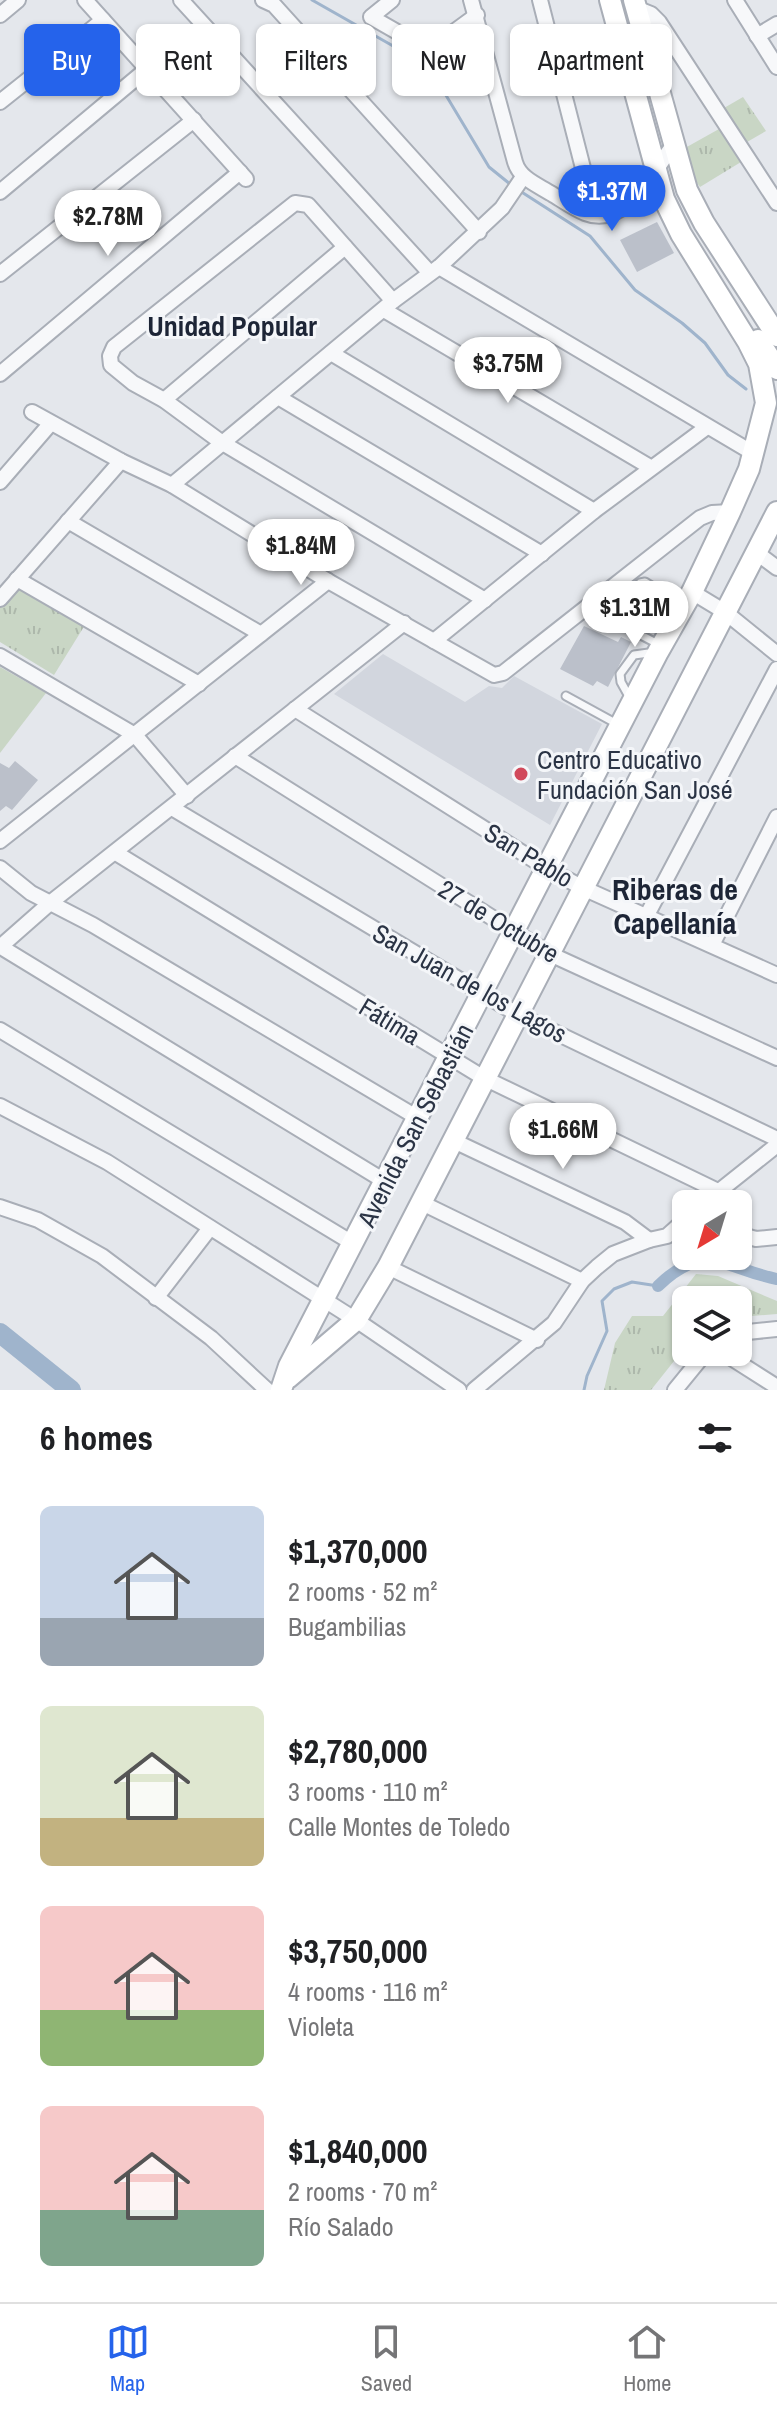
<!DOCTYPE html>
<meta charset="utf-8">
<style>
:root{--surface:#fff;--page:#f2f2f2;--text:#202124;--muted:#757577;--line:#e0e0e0;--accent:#2563eb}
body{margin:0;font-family:"Archivo Narrow",sans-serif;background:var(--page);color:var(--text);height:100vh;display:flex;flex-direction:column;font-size:30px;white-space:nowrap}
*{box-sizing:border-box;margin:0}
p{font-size:26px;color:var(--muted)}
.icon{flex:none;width:44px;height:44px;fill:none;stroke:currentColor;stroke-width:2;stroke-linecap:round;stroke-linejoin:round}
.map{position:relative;height:1390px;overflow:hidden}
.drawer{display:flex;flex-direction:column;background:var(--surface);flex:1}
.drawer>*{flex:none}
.hud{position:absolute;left:24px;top:24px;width:730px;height:72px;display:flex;gap:16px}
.needle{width:52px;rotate:218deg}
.tools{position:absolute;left:672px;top:1190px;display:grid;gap:16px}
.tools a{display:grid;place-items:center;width:80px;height:80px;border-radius:12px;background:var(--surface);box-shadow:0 2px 6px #0004;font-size:40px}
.price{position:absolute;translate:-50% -68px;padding:0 18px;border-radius:28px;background:#fff;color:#222;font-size:26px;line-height:52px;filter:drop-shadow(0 2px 4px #0008)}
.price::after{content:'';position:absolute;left:50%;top:48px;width:24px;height:18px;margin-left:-12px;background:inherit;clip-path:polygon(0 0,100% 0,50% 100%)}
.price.active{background:var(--accent);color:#fff}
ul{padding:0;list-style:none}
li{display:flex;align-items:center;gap:24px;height:200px;padding:0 40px}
li span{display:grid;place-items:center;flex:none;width:224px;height:160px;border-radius:12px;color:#555}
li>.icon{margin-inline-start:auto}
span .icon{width:96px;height:96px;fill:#fffc;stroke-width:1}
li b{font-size:34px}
h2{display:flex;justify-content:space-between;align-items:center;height:96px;padding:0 40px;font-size:34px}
.pill{padding:0 28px;border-radius:12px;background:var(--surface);box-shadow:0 2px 6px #0004;font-size:28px;line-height:72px}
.pill.active{background:var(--accent);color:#fff}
.tabs{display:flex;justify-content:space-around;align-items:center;height:112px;border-top:2px solid var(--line);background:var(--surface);font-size:22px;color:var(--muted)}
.tabs a{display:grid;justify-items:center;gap:4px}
.tabs .active{color:var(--accent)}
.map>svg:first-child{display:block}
</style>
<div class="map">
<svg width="777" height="1390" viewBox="0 0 777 1390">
<defs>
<pattern id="grass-tufts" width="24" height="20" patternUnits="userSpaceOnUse" patternTransform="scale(2)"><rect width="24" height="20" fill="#c9d6c5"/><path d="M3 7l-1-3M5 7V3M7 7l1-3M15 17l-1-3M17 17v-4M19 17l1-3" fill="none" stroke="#adb8ab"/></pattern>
</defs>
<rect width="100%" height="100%" fill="#e4e7ec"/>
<path fill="#d2d6de" d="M383,654L465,702L489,686L502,688L514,676L602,724L550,825L334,694Z"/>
<g fill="url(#grass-tufts)">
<path d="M743,97L766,131L747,142L724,108Z"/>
<path d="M719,129L741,162L700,187L694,179L685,148Z"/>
<path d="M14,587L19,588L85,625L54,675L0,642V602Z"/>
<path d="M696,1274L718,1276L777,1301V1314L738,1317V1300H686V1346L651,1390H604L615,1343L632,1316H663Z"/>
</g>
<path fill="#c9d6c5" d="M0,667L46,693L0,753Z"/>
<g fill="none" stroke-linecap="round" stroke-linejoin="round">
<g stroke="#9fb4cc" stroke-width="3">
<path d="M312,0L416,59L435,77L489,167L510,184"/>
<path d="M520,191L590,236L635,290L682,323L705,343L728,375L746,389"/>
<path d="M584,1390L587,1376L607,1331L602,1301L614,1289L632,1282L658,1286"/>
</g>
<path stroke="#9fb4cc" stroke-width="12" d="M658,1286C705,1240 726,1269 777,1279"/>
<path stroke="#9fb4cc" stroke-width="20" d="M0,1333L71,1390"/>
</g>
<g fill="#bbc0ca">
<path d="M657,222L674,253L637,272L620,240Z"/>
<path d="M584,626L618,642L621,637L631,642L608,687L597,681L593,686L560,669Z"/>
<path d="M15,761L38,780L12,810L6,806L0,811V763L9,768Z"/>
</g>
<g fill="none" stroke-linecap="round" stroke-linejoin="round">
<g stroke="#a9aeb7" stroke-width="11">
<g id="service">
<path d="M624,599L659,615L669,597L645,582L640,583L606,613L610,619L660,645"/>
<path d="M566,696L619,725"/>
<path d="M631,700L621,682L620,674L634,655L656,652"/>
</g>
</g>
<g stroke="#a9aeb7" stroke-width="18">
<g id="minor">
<path d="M85,0L246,179"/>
<path d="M181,0L430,273"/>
<path d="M263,0L274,5L479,232"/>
<path d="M392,0L371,17L420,45L430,46L436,45L477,15"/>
<path d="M471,0L515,162C520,179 538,185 552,194C562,200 573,208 585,213C626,229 652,172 673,146"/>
<path d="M540,0L595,215"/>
<path d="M735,0L777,67"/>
<path d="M636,8L651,14L659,22L777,203"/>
<path d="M0,15L18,0"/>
<path d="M757,36L777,24"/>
<path d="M0,102L103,20"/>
<path d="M0,192L147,69"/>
<path d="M439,267L753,453"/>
<path d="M0,274L194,120"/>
<path d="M393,301L308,205L295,203L114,347L110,356L111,365L133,383L164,400L221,442L485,600"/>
<path d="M384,310L650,467"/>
<path d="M331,353L594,511"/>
<path d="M0,374L240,172"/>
<path d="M278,397L542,554"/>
<path d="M164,400L345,247"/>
<path d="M32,412L121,461L172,485L328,581L494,675L503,673L700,518L712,513L730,512"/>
<path d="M0,482L51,423"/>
<path d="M172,485L393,301L439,267L502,208L523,177"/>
<path d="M68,521L261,634"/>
<path d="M757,553L777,568"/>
<path d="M17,579L199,684"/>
<path d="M692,592L725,612L777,654"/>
<path d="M0,599L121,461"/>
<path d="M434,641L594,511L707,427"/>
<path d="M0,656L135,735L187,796"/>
<path d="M295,709L548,869L583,888L777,975"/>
<path d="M235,756L550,954L777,1058"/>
<path d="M172,808L517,1014L777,1139"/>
<path d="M0,841L328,581"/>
<path d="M116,853L484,1078L718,1191"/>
<path d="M0,868L31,893L93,925L418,1118"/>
<path d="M647,915L777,669"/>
<path d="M712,945L777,817"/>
<path d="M0,947L50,903L404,623"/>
<path d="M1,947L386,1182"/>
<path d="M0,1030L354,1244"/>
<path d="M0,1106L107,1162L356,1320L459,1390"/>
<path d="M454,1141L625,1222L649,1240"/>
<path d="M422,1203L582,1281"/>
<path d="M703,1204L777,1145"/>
<path d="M0,1207L38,1220L102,1256L211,1338L267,1390"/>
<path d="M738,1234L756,1239L777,1237"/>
<path d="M388,1267L537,1340"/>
<path d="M156,1298L210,1228"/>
<path d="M738,1333L777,1329"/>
<path d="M722,1352L777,1387"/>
<path d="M474,1390L554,1323L582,1281L597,1267L613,1254L649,1240L667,1236L686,1219"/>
<path d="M675,1390L706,1352"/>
</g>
</g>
<g stroke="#a9aeb7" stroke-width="24">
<g id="secondary">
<path d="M634,0L687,190L704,223L777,336"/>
<path d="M758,340L777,369"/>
<path d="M288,1378L356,1320L388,1267L777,512"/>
<path d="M281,1390L289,1366L658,652L692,592L730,512L749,469L766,403L759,364L748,342L681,234L664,199L610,0"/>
</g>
</g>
<use href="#service" stroke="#f7f8fa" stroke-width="7"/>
<use href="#minor" stroke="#f7f8fa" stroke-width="14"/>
<use href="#secondary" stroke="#fff" stroke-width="20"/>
</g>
<circle fill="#d1495b" stroke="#f4f6f9" stroke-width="3" cx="521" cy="774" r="8"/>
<g text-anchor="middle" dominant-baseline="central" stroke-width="6" stroke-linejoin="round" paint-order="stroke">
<g font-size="26" fill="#2b3445" stroke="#f4f6f9" text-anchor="start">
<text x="537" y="759">Centro Educativo<tspan x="537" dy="30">Fundación San José</tspan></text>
</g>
<g font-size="26" fill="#2b3445" stroke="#f4f6f9">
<text transform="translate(529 855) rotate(31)">San Pablo</text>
<text transform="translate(499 921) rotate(31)">27 de Octubre</text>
<text transform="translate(470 983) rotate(29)">San Juan de los Lagos</text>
<text transform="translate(390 1021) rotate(31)">Fátima</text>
<text transform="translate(415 1125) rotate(-63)">Avenida San Sebastián</text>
</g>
<g font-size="28" font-weight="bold" fill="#1d2536" stroke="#f4f6f9">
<text x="232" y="326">Unidad Popular</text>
</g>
<g font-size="30" font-weight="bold" fill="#1d2536" stroke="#f4f6f9">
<text x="675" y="889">Riberas de<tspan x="675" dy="34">Capellanía</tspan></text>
</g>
</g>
</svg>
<div class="tools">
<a><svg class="needle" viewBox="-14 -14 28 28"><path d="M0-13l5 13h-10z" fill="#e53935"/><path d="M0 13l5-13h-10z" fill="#757577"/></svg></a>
<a><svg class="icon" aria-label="layers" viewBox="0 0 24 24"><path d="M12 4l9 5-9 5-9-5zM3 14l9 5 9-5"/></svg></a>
</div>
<b class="price active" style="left:612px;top:233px">$1.37M</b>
<b class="price" style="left:108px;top:258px">$2.78M</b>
<b class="price" style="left:508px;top:405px">$3.75M</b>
<b class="price" style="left:301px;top:587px">$1.84M</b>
<b class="price" style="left:635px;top:649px">$1.31M</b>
<b class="price" style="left:563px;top:1171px">$1.66M</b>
<div class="hud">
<a class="pill active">Buy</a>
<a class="pill">Rent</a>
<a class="pill">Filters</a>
<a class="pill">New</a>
<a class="pill">Apartment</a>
</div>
</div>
<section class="drawer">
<h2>6 homes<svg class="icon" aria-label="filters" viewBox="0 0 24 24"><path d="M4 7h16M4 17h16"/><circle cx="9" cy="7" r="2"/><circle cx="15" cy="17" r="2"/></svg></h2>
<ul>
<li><span style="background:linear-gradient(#c9d6e8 70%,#9aa5b1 0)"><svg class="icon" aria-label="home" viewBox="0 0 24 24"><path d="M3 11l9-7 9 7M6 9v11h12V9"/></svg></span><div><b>$1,370,000</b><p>2 rooms · 52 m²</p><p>Bugambilias</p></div></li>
<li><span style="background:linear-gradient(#dfe7d0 70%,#c2b280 0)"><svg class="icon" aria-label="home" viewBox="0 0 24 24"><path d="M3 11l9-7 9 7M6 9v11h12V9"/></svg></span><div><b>$2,780,000</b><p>3 rooms · 110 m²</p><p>Calle Montes de Toledo</p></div></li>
<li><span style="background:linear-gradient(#f6c9c9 65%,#8fb573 0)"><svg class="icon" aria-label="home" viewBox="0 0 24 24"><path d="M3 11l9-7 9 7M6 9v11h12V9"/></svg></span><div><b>$3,750,000</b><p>4 rooms · 116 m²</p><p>Violeta</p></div></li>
<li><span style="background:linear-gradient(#f6c9c9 65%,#7fa58c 0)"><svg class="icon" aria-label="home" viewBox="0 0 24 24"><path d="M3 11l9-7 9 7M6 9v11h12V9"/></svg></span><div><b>$1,840,000</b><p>2 rooms · 70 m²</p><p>Río Salado</p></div></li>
</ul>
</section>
<nav class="tabs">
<a class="active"><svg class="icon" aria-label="map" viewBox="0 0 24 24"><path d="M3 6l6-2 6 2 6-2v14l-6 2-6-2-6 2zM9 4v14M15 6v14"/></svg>Map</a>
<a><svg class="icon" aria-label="saved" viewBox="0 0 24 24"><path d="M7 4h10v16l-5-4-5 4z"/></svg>Saved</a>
<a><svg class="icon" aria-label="home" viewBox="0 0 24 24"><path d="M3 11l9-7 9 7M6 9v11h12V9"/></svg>Home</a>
</nav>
